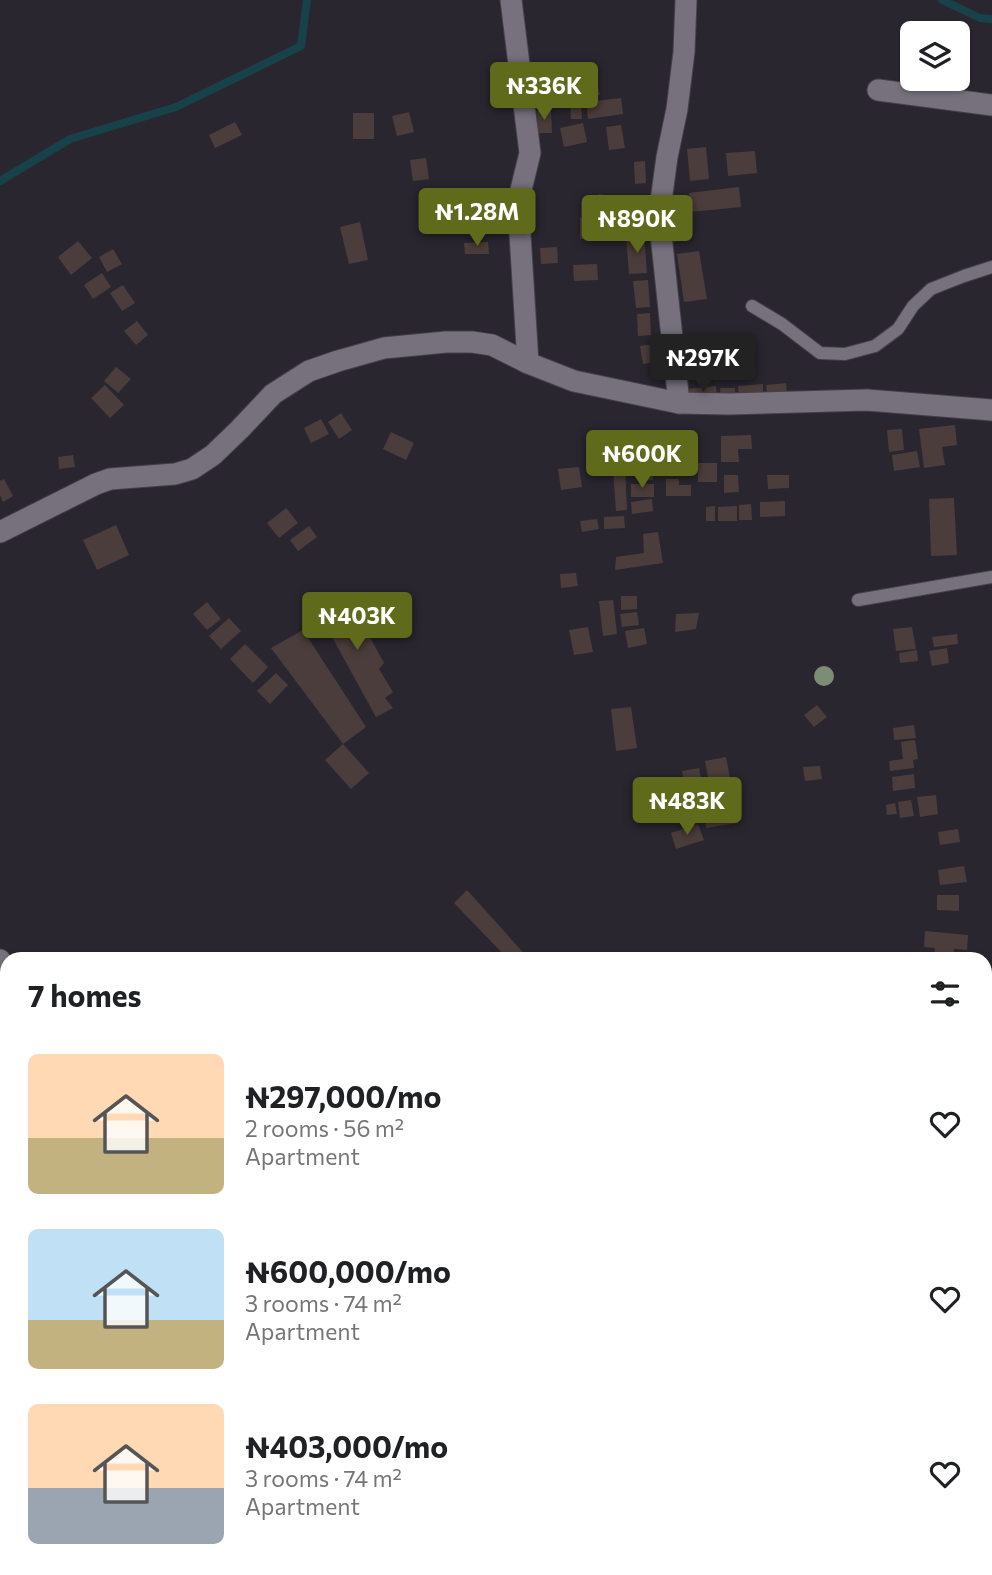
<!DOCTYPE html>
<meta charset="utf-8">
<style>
:root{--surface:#fff;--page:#f6f6f6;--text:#202124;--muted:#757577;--accent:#5f6b1a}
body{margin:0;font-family:Commissioner,sans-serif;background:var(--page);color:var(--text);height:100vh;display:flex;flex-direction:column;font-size:26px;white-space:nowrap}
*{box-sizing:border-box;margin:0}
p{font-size:23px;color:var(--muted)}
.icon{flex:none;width:38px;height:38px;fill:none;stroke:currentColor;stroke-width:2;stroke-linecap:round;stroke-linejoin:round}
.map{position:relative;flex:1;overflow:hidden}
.panel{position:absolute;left:0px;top:952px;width:992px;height:623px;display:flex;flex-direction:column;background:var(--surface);border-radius:21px 21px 0 0;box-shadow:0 2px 5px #0004}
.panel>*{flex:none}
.fabs{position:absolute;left:900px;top:21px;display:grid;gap:14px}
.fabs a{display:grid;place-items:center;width:70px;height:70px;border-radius:10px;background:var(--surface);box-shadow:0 2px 5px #0004;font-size:35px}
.price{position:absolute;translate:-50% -60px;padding:0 16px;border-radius:7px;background:var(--accent);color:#fff;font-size:23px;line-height:46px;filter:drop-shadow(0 2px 4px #0008)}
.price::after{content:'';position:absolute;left:50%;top:42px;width:21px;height:16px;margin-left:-10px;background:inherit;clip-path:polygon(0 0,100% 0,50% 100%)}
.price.on{background:#222;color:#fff}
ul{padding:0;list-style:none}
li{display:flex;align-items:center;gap:21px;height:175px;padding:0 28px}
li span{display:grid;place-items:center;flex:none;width:196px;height:140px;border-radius:10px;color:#555}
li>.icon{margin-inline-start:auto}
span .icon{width:84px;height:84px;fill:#fffc;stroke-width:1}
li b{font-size:30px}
h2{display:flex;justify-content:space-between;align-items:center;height:84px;padding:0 28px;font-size:30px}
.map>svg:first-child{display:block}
</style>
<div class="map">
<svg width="992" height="1575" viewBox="0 0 992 1575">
<rect width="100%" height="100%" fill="#2a2630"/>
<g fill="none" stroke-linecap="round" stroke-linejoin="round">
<g stroke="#184249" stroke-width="8">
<path d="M942,0L980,18L992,19"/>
<path d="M0,181L70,139L176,107L301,46L307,0"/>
</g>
</g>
<g fill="#4b3d3b">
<path d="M543,72L548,102L533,105L528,74Z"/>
<path d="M596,78L600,95L585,98L581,81Z"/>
<path d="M621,98L623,114L588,119L586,102Z"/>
<path d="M570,103H581L582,119H571Z"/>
<path d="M537,111H551L552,133H538Z"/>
<path d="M409,112L414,132L397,136L392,116Z"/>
<rect x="353" y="113" width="21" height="26"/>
<path d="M235,122L242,135L215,148L209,135Z"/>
<path d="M583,123L587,142L564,147L560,128Z"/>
<path d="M621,125L625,148L609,150L606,127Z"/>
<path d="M706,147L709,179L690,181L687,149Z"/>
<path d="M755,151L757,173L728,176L726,153Z"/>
<path d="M426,158L429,179L413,181L410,160Z"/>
<path d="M645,161L646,183L635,184L634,162Z"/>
<path d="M739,187L741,207L691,212L689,193Z"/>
<path d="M599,194L611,196L609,208L597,207Z"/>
<path d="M629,197H645V224L629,225Z"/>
<path d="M580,218H596L597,239H580Z"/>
<path d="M679,218L681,241L672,242L669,219Z"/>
<path d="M360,222L368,260L349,264L340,227Z"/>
<path d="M644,235L647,273L629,274L626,236Z"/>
<path d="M78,241L92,258L71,275L58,257Z"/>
<path d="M488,242L489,254H465L464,243Z"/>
<path d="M557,247L558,263L541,264L540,248Z"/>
<path d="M113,249L122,264L107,272L99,257Z"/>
<path d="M699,251L707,299L684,302L677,254Z"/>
<path d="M597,264L598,280L574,281L573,265Z"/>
<path d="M102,273L111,287L93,299L84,285Z"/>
<path d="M648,280L650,307L636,308L633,281Z"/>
<path d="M123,285L135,303L122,311L110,293Z"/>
<path d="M650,313L651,335L638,336L637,314Z"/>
<path d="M137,321L148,335L136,345L124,331Z"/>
<path d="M653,344L656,362L643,364L640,346Z"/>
<path d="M116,367L131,379L118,393L104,381Z"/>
<path d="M786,383L787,396L768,398L766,385Z"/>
<path d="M763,384V399L739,400L738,386Z"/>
<path d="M105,385L124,405L110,418L91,398Z"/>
<path d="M716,386L717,400L690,403L688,389Z"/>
<path d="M720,388H735V402H721Z"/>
<path d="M341,413L352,430L339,439L328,422Z"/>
<path d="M321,419L329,434L311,443L304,428Z"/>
<path d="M955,425L957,445L942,447L945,465L924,468L919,429Z"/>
<path d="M902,429L904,450L889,452L887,430Z"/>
<path d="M391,432L414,443L406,460L383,449Z"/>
<path d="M751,435L752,449H738L739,462H721V436Z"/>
<path d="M633,447H649L648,456H633Z"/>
<path d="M691,448V457H666V449Z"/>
<path d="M917,451L920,467L894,471L892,455Z"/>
<path d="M73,455L75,467L59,469L58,457Z"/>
<path d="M641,460H653V480H642Z"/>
<path d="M667,462H688V475H668Z"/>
<rect x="698" y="463" width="19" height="19"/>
<path d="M579,467L582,487L561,490L558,469Z"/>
<path d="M625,468L627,510L616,511L613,469Z"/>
<path d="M724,475H738L739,492L724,493Z"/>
<path d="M767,475H789V488L768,489Z"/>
<path d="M4,479L13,496L3,502L0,495V481Z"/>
<path d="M666,479H679V485H691V496H666Z"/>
<rect x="631" y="484" width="23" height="13"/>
<path d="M954,498L957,555L931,556L929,499Z"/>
<path d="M652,499L653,511L632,514L631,502Z"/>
<path d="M785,501V516L760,517V502Z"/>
<path d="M751,504L752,520H739V505Z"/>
<path d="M715,506V521H706V507Z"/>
<path d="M737,506V521H718V507Z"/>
<path d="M286,508L298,523L279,538L267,523Z"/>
<path d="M624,516L625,528L604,529V517Z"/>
<path d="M597,519L599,529L582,532L580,521Z"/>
<path d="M116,525L129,555L97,570L83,540Z"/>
<path d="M309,526L317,537L298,551L290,540Z"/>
<path d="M658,532L663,563L615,570L616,557L644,553L643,534Z"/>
<path d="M576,573L578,586L561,588L560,574Z"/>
<path d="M346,594L384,663L379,669L393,692L385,698L393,708L376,717L316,608Z"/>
<path d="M621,596H637V609L621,610Z"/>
<path d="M613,600L617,634L603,636L599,601Z"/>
<path d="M207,602L221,619L207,630L193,614Z"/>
<path d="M637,612L639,625L622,627L620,614Z"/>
<path d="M699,613L696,629L675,632L676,614Z"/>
<path d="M229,618L241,631L221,649L209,636Z"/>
<path d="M588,627L593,652L574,655L569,630Z"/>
<path d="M912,627L916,649L896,651L893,629Z"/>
<path d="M644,628L647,644L628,648L625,631Z"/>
<path d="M303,630L366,727L343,744L271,648Z"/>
<path d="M957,634L958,644L934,647L932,637Z"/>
<path d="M245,644L268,667L253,683L230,659Z"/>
<path d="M947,648L949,663L932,666L929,651Z"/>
<path d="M917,650L918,661L900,663L899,653Z"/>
<path d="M276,673L288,685L270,704L257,691Z"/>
<path d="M817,705L827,717L814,727L804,715Z"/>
<path d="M631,707L637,748L616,751L611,709Z"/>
<path d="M914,725L916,738L894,740L893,728Z"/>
<path d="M915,740L918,759L913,760L914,768L890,771L889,761L903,759L901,742Z"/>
<path d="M343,744L369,773L351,789L325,760Z"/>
<path d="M726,757L733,794L712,798L705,761Z"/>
<path d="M820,766L822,779L805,781L803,767Z"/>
<path d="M699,768L705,799L688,802L682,771Z"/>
<path d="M914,774L915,788L893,791L892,777Z"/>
<path d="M936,795L938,814L920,817L917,797Z"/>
<path d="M911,800L914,816L900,818L898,802Z"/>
<path d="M735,802L738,823L706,828L703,806Z"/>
<path d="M895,803L897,814L887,815L886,805Z"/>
<path d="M698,824L704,840L676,849L671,833Z"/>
<path d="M958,829L960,842L940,845L938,832Z"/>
<path d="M964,866L967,882L940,885L938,870Z"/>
<path d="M467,890L529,959H508L454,903Z"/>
<path d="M937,895H959V911L937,910Z"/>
<path d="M925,931L968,935L967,950L954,949L953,959H934L935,948L924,947Z"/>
<rect x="0" y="1319" width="7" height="22"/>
<path d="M7,1424V1467L0,1450V1427Z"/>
</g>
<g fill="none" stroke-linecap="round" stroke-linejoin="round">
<g stroke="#45414a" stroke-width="14">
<g id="lane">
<path d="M752,306L782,324L820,353L845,354L875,346L898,329L913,306L931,289L964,276L992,267"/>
<path d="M858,600L992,577"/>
</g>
</g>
<g stroke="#45414a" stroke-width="23">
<g id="street">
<path d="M511,0L530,153L518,202L528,363"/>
<path d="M878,90L992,105"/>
<path d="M679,403L659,216L667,157L677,109L684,52L686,0"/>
<path d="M0,532L96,484L110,479L175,474L192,469L213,455L240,429L273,394L309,371L338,361L384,348L446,342H472L492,345L528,363L574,381L679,403L729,404L867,400L992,410"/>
<path d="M0,960L7,980"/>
<path d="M0,1280H7"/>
<path d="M211,1568L214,1575"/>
<path d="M376,1568L379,1575"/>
<path d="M650,1568L653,1575"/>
</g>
</g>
<g stroke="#45414a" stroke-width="23">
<g id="highway">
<path d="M985,1333L992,1294"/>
<path d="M896,1575L899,1568"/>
</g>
</g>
<use href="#lane" stroke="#76717d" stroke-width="12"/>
<use href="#street" stroke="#76717d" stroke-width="21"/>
<use href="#highway" stroke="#fc9997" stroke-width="21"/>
</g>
<circle fill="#7c8d75" cx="824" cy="676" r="10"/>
</svg>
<div class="fabs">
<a><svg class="icon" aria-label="layers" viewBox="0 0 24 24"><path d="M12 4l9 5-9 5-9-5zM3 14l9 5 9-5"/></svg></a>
</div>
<b class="price" style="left:544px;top:122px">₦336K</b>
<b class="price" style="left:477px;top:248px">₦1.28M</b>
<b class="price" style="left:637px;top:255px">₦890K</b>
<b class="price on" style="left:703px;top:394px">₦297K</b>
<b class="price" style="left:642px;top:490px">₦600K</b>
<b class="price" style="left:357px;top:652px">₦403K</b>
<b class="price" style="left:687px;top:837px">₦483K</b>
<section class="panel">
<h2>7 homes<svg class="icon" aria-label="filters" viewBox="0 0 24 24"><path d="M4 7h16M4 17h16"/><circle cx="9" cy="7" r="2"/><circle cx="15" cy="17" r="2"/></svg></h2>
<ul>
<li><span style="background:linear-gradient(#ffd9b3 60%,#c2b280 0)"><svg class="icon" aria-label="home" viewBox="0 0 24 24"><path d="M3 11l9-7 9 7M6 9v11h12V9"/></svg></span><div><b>₦297,000/mo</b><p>2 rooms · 56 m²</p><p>Apartment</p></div><svg class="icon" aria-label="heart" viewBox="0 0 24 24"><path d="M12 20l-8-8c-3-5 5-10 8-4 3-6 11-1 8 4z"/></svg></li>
<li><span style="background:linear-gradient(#bfe0f5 65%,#c2b280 0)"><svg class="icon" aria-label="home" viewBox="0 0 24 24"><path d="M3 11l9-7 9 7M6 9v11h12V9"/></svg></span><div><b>₦600,000/mo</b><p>3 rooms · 74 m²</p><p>Apartment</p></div><svg class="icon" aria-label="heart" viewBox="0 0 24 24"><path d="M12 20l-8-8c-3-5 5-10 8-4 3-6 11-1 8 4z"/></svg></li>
<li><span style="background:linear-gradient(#ffd9b3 60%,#9aa5b1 0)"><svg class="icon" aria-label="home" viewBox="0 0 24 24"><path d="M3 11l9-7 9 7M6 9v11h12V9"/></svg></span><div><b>₦403,000/mo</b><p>3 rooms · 74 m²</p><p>Apartment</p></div><svg class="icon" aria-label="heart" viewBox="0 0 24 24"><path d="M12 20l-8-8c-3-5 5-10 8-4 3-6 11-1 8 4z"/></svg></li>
</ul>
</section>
</div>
